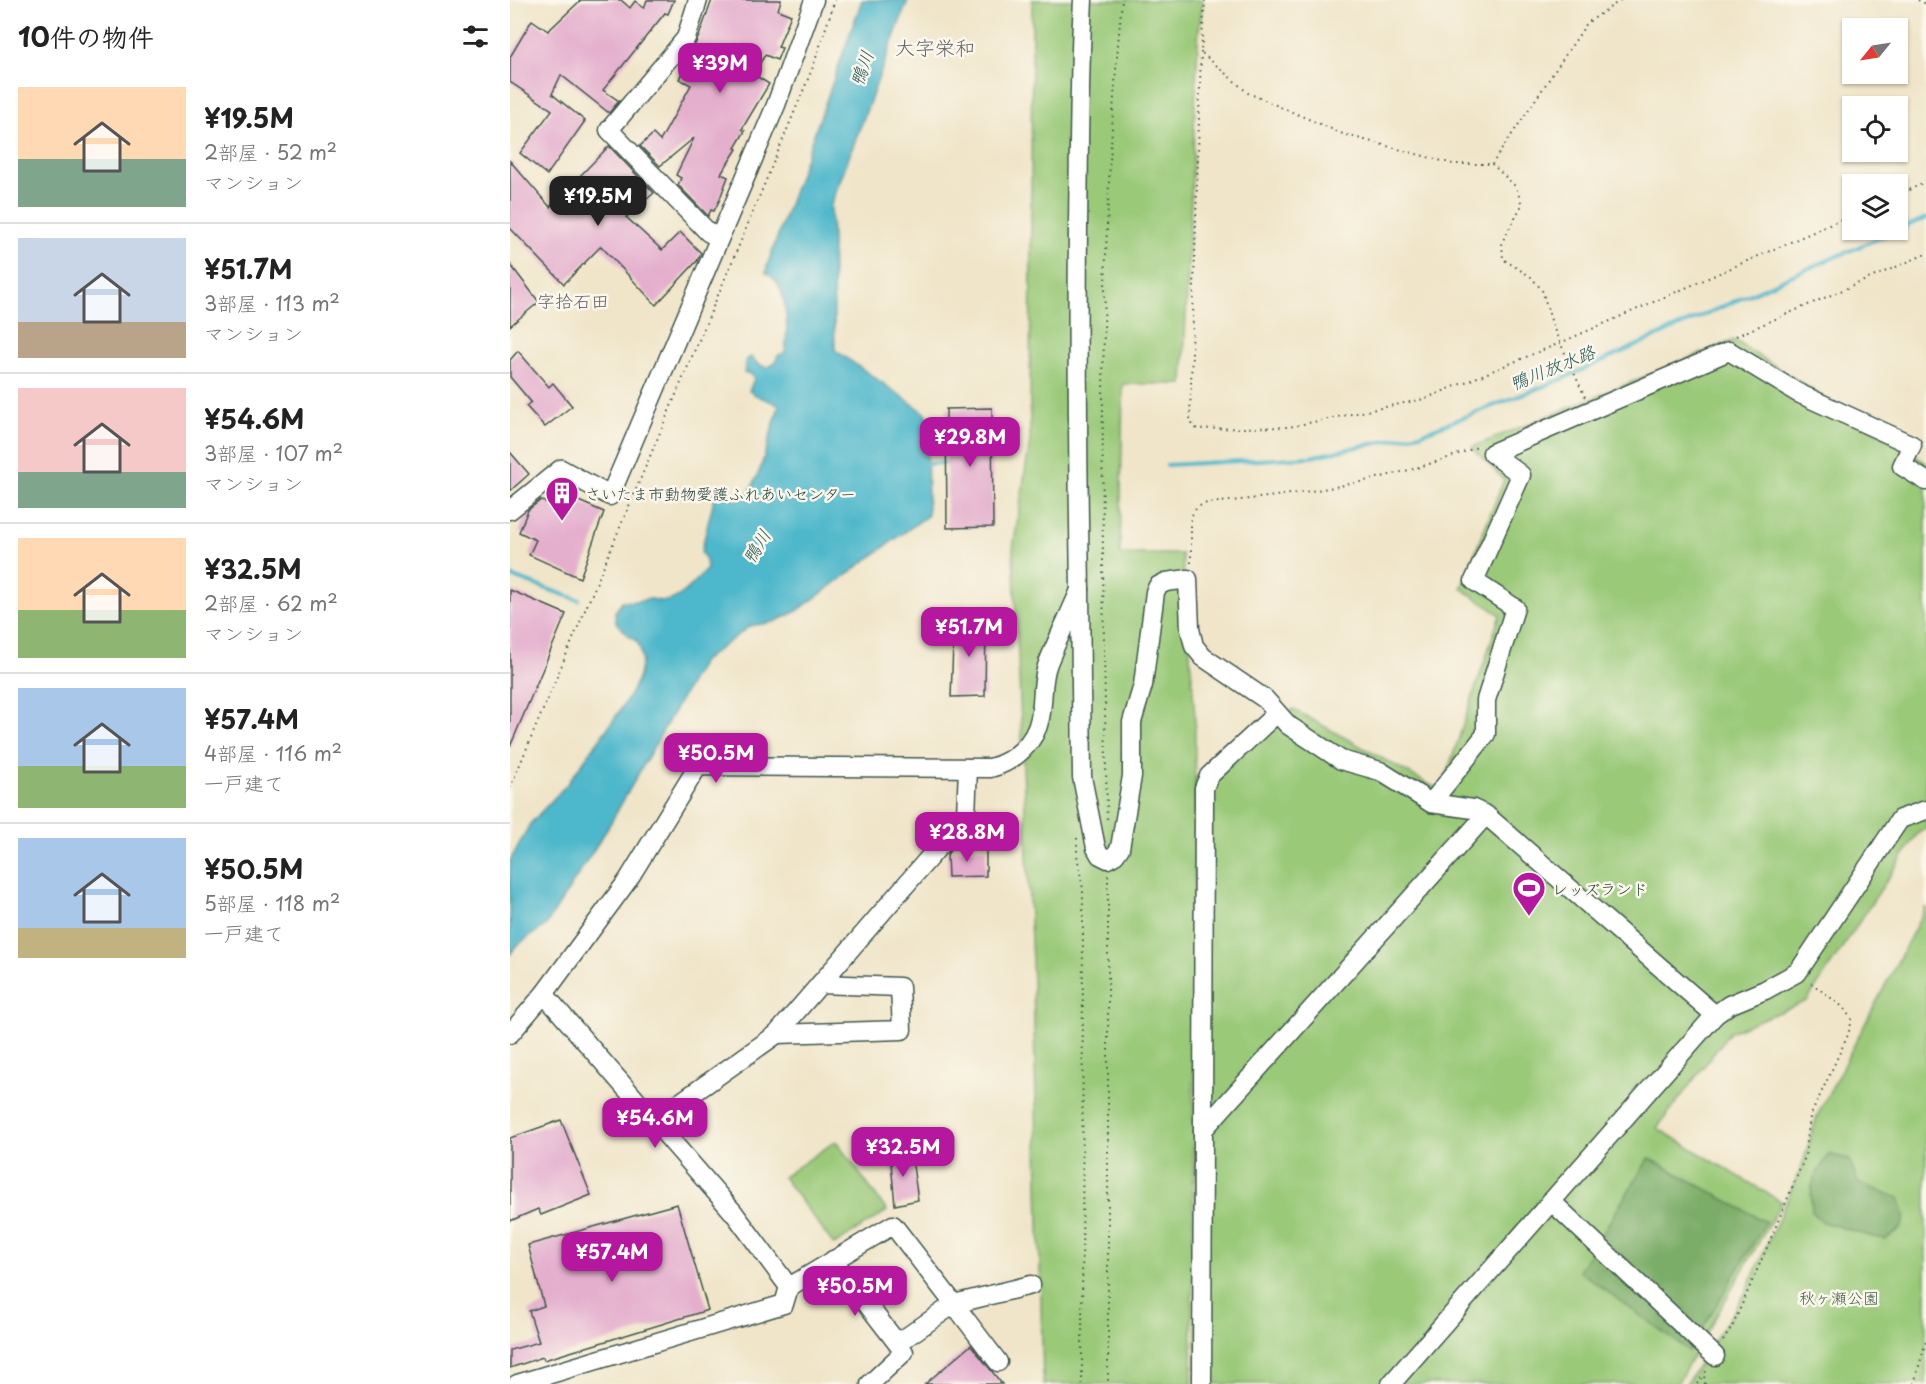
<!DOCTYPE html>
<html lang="ja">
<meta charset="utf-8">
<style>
:root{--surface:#fff;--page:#f2f2f2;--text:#222;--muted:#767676;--line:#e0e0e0;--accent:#b5179e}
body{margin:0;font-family:"Playpen Sans","Klee One",sans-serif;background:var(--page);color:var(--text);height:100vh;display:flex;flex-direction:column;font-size:22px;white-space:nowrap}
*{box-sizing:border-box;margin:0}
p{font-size:20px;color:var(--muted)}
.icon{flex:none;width:33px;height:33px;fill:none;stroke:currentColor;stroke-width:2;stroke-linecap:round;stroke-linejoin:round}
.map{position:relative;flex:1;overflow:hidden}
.side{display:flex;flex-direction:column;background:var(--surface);width:510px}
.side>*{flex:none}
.needle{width:39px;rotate:240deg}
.buttons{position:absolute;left:1332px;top:18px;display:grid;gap:12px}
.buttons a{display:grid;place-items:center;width:66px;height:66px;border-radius:0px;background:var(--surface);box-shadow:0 2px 4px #0004;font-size:30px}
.price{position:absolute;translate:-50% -51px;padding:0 14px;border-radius:12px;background:var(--accent);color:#fff;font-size:20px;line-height:39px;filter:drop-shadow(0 2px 3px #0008)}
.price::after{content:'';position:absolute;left:50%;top:36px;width:18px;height:14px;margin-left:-9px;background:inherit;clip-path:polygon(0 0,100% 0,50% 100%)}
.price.selected{background:#222;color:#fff}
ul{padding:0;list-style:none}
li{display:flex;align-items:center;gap:18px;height:150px;padding:0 18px}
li+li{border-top:2px solid var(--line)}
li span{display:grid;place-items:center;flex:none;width:168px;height:120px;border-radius:0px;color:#555}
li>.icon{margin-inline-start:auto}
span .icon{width:72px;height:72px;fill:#fffc;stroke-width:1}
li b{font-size:26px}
h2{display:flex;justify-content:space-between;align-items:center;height:72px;padding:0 18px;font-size:26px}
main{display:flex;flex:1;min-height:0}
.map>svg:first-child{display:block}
</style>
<main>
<section class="side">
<h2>10件の物件<svg class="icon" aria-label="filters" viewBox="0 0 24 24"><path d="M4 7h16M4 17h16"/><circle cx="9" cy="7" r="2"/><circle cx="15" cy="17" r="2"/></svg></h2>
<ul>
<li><span style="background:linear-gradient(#ffd9b3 60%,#7fa58c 0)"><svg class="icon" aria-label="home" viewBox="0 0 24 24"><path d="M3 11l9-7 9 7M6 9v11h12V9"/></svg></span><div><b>¥19.5M</b><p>2部屋 · 52 m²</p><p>マンション</p></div></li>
<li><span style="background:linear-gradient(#c9d6e8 70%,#b9a48a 0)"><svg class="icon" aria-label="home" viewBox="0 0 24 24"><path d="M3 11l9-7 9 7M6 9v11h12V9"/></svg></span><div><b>¥51.7M</b><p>3部屋 · 113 m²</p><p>マンション</p></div></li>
<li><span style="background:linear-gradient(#f6c9c9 70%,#7fa58c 0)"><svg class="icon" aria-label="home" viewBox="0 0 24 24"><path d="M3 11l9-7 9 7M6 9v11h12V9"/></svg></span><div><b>¥54.6M</b><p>3部屋 · 107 m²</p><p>マンション</p></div></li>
<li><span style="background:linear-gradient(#ffd9b3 60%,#8fb573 0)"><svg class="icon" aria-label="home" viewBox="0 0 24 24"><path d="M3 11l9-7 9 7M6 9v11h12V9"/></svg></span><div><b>¥32.5M</b><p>2部屋 · 62 m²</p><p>マンション</p></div></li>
<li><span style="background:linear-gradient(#a9c7e8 65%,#8fb573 0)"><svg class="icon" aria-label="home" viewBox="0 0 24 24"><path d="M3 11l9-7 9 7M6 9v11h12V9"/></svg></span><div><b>¥57.4M</b><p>4部屋 · 116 m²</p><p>一戸建て</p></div></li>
<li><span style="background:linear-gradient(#a9c7e8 75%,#c2b280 0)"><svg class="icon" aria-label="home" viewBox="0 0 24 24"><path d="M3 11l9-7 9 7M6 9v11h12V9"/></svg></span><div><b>¥50.5M</b><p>5部屋 · 118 m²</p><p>一戸建て</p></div></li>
</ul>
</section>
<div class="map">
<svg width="1416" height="1384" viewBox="0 0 1416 1384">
<rect width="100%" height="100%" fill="#fbf7ec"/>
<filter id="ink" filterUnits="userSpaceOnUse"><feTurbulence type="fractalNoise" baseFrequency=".0167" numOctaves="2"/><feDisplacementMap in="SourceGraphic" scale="12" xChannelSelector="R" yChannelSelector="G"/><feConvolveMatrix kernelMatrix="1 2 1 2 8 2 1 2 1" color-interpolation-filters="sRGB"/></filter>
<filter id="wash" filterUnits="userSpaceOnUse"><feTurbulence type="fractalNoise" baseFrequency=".008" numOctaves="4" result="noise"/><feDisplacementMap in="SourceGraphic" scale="24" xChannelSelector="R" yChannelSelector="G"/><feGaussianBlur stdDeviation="1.35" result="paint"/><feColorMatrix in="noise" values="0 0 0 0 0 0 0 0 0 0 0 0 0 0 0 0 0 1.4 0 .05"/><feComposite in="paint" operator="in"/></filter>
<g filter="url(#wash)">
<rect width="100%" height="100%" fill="#f0e5c9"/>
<g fill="#9ac978" stroke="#5c8356" stroke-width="1.5">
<path d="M522,0H693L688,39L673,384H613L610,554H672L685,716L682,1384H533L523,984L503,549L520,441Z"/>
<path d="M1224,340L1416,463V829L1408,833L1297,1001L1220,1032L1147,1128L1272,1202L1167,1384H686V778L783,709L931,791L990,615L951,588L994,480L962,447Z"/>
<path d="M1416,907V1384H1176L1236,1292L1293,1163L1307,1116Z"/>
<path d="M326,1141L377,1211L324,1245L273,1177Z"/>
</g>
<g fill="#7bad68" stroke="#4d754e" stroke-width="1.5">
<path d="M1319,1154L1339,1159L1348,1183L1389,1198C1397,1221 1398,1225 1376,1239L1363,1237L1313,1222L1302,1212C1299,1181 1303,1179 1319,1154Z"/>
<path d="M1139,1158L1256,1222L1179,1351L1069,1271Z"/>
</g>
<path fill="#4eb7cb" stroke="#367a80" stroke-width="1.5" d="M352,0H398L321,205L325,350L417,414L418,515L287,611L264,622L240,626L192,662L97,829L36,925L6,946L0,955V861L20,824L58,783L104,719L120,695L129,676L132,660L130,648L126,640L119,636L106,622L105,612L112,601C127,603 127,600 141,599C145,599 150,602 155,601C171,600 186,580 197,569L196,560L191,552L203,503L204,491L214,493L227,501L238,495L244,483L251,467L269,406C260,399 249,399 239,391L244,379L240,373H234L236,360L241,357L248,364L257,368L265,363L268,355L275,353C278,332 278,302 267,282C264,278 260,276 256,273L257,266Z"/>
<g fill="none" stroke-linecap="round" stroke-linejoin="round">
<g stroke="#4eb7cb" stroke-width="4">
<path d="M415,464L437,463"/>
<path d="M657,465L800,457L910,434L1050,380L1276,278L1416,218"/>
<path d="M0,576L69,600"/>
</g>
</g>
<g id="blocks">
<g fill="#e4aecd">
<path d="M71,0H111L120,8L125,1L134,8L137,0H164L158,14L155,13L93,90L109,101L99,113L51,75L42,94L75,121L37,175L10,153L42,110L0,82V57L22,20L38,31Z"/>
<path d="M202,0H271L268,10L281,15L268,47L272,48L267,60L255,55L243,74L259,84L232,129L235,131L225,148L227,149L211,174L218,177L209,201L204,211L201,210L198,216L168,185L171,178L166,175L184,138L150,166L130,146L143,134L150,141L181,85L169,79L189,36Z"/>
<path d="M99,146L144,193L116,217L152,250L170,232L191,253L187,261L146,305L91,246L54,284L0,228V161L40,207Z"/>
<path d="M0,264L29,302L0,326Z"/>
<path d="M8,351L39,387L43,383L62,406L35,427L16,406L21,402L0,377V360Z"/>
<path d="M482,408L483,527L437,528L436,409Z"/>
<path d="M0,452L19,474L0,491Z"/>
<path d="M49,485L66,494L64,499L94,512L70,578L19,555L26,540L9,532L18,510L31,500L39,504Z"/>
<path d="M0,590L56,614L0,747Z"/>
<path d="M444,618L476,621L475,696L441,697Z"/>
<path d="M476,848V876L438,877L437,855L440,850Z"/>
<path d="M51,1120L81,1195L31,1215L28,1209L0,1221V1138Z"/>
<path d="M380,1152H401L408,1200L385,1205Z"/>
<path d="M167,1204L198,1310L34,1360L33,1357L0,1368V1350L29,1342L19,1311L34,1306L18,1245Z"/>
<path d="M461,1345L492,1384H415Z"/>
</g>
</g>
</g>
<g filter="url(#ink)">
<use href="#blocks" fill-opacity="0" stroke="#3e564a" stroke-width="1.5"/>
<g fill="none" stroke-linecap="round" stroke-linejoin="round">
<g stroke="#3e564a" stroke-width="21">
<g id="minor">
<path d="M188,0L176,38L99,130L198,232L209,238"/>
<path d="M0,510L51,469L100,496L266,105L304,0"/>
<path d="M570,590C568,469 567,348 568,227C569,151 569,76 573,0"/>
<path d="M921,803L976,734V700L1005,608L964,581L1011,475L982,453L1219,351L1288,393L1402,445L1392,466L1416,481"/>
<path d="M1205,1015L1219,1005L1255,990L1288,972L1390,819L1416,810"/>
<path d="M0,1034L34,994L118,880L188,766L480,768C504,762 525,743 530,718C534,699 531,681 538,663C548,638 560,614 570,590L572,777L586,848L590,855L598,859L605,855L610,848L622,776V722L633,685L645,592L648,586L656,582L678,579L680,629L684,646L693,657L755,699L778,725L831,760L870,771L921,803L963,809L976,815"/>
<path d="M267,1034L392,1030L390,987L310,984"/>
<path d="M144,1121L267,1034L456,815L458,768"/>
<path d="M693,1130L694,788L699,776L767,713"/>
<path d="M1041,1201L1205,1356"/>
<path d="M323,1260L394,1352L360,1384"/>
<path d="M279,1287L383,1225L444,1304L388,1343"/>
<path d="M488,1362L444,1304L521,1285"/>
<path d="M7,1384L274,1304L279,1287L224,1213L34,994"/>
<path d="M692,1384L693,1130L976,815L1205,1015L881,1384"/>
</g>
</g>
<g stroke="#3e564a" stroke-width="2" stroke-dasharray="1.5 4.5" stroke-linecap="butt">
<path d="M695,0L691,52L738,93L833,134L943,164H982"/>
<path d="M1408,0L1416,4"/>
<path d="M691,52L680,418L683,426L687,429L779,427L914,399L1050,343L1342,215"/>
<path d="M1388,195L1416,182"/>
<path d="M1226,336L1416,254"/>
<path d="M1075,397L1043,327L1032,290L1021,277L993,259L992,242L1012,205L1006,187L982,164L1077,23L1111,0"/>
<path d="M681,563V518C684,509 688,506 697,503C786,496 883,481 967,447"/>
<path d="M0,788L230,243L303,67L325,0"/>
<path d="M597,819C592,546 586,272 612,0"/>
<path d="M567,838V855L573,889L572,1384"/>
<path d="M598,875V1384"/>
<path d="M1213,1341L1223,1325L1258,1245L1295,1157L1300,1117L1338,1035L1342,1020L1333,1007L1300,982"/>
<path d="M1187,1384L1194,1374"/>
<path d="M1195,1384L1194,1374L1197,1370"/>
<path d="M1404,1384L1416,1341"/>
</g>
<use href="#minor" stroke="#fff" stroke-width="18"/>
</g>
</g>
<defs>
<g id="building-pin" transform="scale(1.725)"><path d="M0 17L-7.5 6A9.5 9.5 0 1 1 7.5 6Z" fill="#b5179e" stroke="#fbf7ec"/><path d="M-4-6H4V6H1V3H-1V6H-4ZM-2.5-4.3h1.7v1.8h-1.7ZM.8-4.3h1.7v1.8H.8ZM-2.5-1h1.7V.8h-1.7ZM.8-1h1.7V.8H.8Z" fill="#fff"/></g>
<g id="stadium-pin" transform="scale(1.725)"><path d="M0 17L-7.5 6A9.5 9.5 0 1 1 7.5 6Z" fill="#b5179e" stroke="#fbf7ec"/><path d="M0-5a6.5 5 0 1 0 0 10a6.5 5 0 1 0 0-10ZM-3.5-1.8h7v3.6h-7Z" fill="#fff"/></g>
</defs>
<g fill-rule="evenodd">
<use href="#building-pin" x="52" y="493"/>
<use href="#stadium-pin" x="1019" y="888"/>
</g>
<g text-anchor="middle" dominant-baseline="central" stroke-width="5" stroke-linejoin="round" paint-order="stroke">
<g font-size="16" fill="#1f3d34" stroke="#fbf7ec" text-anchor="start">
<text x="75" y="493">さいたま市動物愛護ふれあいセンター</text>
<text x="1042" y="888">レッズランド</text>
</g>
<g font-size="16" fill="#3e6045" stroke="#fbf7ec">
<text x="1329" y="1297">秋ヶ瀬公園</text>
</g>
<g font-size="18" font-style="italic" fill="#2b5c5a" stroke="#fbf7ec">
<text transform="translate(351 68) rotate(-70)">鴨川</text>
<text transform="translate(1042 367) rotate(-22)">鴨川放水路</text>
<text transform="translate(246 546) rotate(-58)">鴨川</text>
</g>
<g font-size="18" fill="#64656a" stroke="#fbf7ec">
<text x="63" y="300">字拾石田</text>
</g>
<g font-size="20" fill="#64656a" stroke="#fbf7ec">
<text x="425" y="47">大字栄和</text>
</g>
</g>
</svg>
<div class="buttons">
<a><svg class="needle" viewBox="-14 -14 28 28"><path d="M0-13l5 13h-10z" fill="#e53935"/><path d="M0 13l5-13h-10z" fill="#767676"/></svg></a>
<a><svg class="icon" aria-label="locate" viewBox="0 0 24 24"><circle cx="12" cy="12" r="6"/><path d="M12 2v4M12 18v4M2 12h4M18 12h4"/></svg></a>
<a><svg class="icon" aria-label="layers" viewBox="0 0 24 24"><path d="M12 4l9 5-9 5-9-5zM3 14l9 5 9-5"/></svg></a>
</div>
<b class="price" style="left:210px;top:94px">¥39M</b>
<b class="price selected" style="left:88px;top:227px">¥19.5M</b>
<b class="price" style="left:460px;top:468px">¥29.8M</b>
<b class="price" style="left:459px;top:658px">¥51.7M</b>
<b class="price" style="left:206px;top:784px">¥50.5M</b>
<b class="price" style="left:457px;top:863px">¥28.8M</b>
<b class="price" style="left:145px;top:1149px">¥54.6M</b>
<b class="price" style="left:393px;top:1178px">¥32.5M</b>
<b class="price" style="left:102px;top:1283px">¥57.4M</b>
<b class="price" style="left:345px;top:1317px">¥50.5M</b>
</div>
</main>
